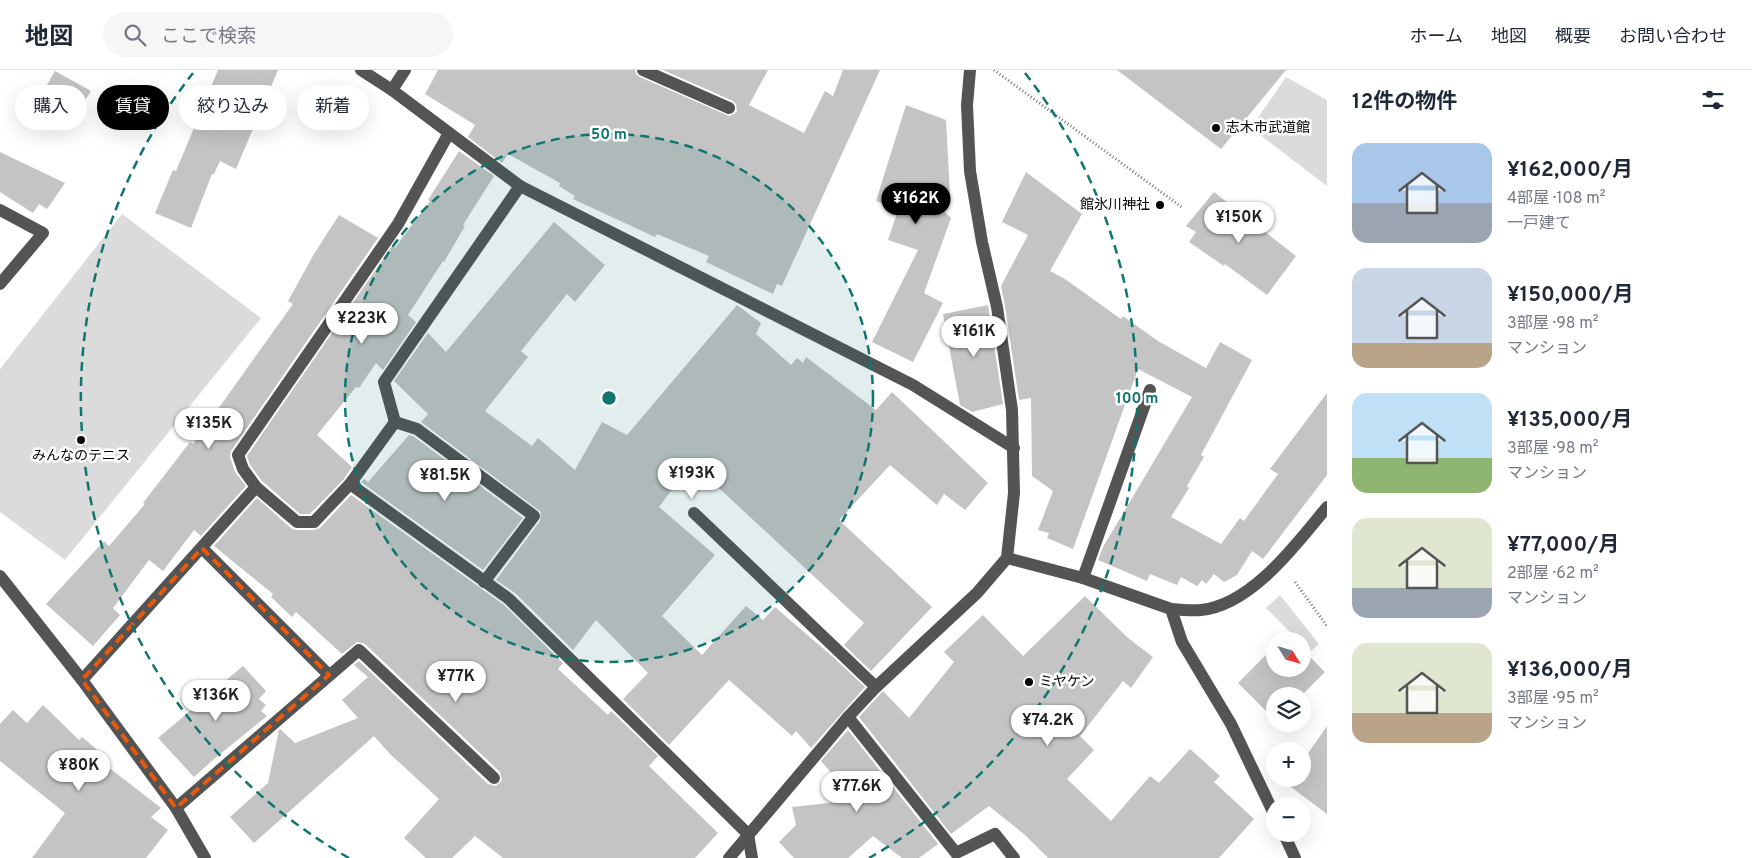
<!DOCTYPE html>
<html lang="ja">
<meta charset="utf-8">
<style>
:root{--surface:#fff;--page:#f6f6f7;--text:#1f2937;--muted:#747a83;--line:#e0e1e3;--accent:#000}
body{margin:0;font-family:Overpass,"Noto Sans JP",sans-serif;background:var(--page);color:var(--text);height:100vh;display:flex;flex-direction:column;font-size:19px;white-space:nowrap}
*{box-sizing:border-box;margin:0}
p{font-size:16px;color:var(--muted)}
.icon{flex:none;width:28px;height:28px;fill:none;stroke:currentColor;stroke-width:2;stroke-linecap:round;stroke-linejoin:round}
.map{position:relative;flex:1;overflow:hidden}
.sheet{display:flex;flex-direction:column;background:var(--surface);width:425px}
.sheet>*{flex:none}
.hud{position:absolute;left:15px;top:15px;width:475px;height:45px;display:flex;gap:10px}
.needle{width:32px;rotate:127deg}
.fabs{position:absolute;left:1266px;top:562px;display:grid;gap:10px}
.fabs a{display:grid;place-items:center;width:45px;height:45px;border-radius:50%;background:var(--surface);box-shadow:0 5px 20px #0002;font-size:25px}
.price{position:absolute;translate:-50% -42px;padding:0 11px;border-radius:18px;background:#fff;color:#222;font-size:16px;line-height:32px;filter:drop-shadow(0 1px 2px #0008)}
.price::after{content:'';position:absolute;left:50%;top:30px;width:15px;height:11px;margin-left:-8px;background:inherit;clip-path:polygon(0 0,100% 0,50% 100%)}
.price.current{background:var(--accent);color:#fff}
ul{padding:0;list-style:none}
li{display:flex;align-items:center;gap:15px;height:125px;padding:0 25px}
li span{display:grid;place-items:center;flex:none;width:140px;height:100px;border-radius:15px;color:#555}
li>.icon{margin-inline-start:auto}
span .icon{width:60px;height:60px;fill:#fffc;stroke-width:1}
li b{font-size:21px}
h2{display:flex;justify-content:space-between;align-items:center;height:60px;padding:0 25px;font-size:21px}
.pill{padding:0 18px;border-radius:22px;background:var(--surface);box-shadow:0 5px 20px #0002;font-size:18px;line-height:45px}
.pill.current{background:var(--accent);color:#fff}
header{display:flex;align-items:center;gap:30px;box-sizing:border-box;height:70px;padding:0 25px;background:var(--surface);border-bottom:1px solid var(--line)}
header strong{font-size:24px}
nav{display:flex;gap:28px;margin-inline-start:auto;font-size:18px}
.search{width:350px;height:45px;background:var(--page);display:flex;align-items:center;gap:12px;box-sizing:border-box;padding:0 18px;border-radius:28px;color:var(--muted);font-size:19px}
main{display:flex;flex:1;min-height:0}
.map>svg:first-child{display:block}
</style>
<header>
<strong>地図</strong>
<div class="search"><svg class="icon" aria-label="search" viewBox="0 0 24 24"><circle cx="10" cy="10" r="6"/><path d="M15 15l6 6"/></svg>ここで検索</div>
<nav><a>ホーム</a><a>地図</a><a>概要</a><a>お問い合わせ</a></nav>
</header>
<main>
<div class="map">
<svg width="1327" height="788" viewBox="0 0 1327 788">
<rect width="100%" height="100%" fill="#fff"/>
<g fill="#dbdbdb">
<path d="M1286,7L1327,30V116L1251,58Z"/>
<path d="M122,144L261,248L65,490L0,442V299Z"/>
<path d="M1280,525L1319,574L1310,582L1303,575L1302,571H1299L1266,538Z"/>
</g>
<g fill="#c4c4c4">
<path d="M218,0H278L236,99L220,91L214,104H212L191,158L155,143L173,100L176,101Z"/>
<path d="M438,0H635L636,4L640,7L729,46L734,44L737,41L736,34L733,31L663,0H768L749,35L804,63L825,21L833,26L843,0H880L782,216L777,214L773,224L706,192L709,186L657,164L655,167L573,129L575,126L559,116L560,113L508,84L502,93L468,67L475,55L425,24Z"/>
<path d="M1117,0H1286L1221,79Z"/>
<path d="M55,1L91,21L74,48L39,29Z"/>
<path d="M906,35L946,50L950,124L944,141L951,148L924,223L943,233L913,292L872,272L918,180L888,170L898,140L876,131Z"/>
<path d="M459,81L494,106L463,155L465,156L444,192L443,191L408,245L416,252L383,300L376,293L359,318L356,317L317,365L352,397L344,409L310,444H300L262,411L250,395L247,386L392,176L395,178L430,131L428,130Z"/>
<path d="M0,82L65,113L47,139L39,134L33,143L0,122Z"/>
<path d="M1026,102L1082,144L1050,201L1065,209L1121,249L1123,246L1158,271L1206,298L1220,272L1252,290L1201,385L1204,387L1187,416L1189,418L1171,447L1221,474L1240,448L1244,451L1278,404L1270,399L1327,323V405L1263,489L1252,481L1237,505L1224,512L1214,504L1206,514L1202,510L1197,516L1181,507L1177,515L1150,504L1147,511L1098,490L1103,477L1192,327L1138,299L1073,479L1047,468L1049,463L1038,460L1053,421L1032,406L1031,328L1019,330L1005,236L1001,216L1028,165L1002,152Z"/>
<path d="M1214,122L1296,186L1267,225L1225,194L1224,196L1189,172L1196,162L1186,156Z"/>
<path d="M339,145L378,168L231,381L230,387L235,402L246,416L201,466L194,460L163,501L149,490L113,538L120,545L93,576L46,534L104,471L109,476L145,434L143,433L190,372L193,374L293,234L288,231L314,184Z"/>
<path d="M554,152L605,195L575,232L567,224L521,281L528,287L485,341L532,376L538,368L575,400L602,352L627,365L737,235L761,253L756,264L791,295L797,288L803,293L806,287L876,340L892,322L988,413L965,440L944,424L937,435L890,395L839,450L932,537L871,601L844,575L864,553L692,393L659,437L715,485L662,546L702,585L746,536L763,550L775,537L833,587L865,617L811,678L796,661L792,666L729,610L669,675L623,629L648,603L596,550L573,580L515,523L496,510L540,451L541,442L421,352L428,344L394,311L428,263L446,282Z"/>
<path d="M988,235L1003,334L972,342L960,335L943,244Z"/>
<path d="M409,365L413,366L523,448L483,500L361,412L364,409L368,412Z"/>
<path d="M351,425L504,535L563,593L558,599L608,645L611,641L658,686L649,696L718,763L695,788H503L475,766L452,788H426L404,768L439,729L390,684L374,666L254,773L230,747L268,713L279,660L280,659L295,673L358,648L342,630L368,607L354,595L359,591L488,714L496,716L502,710L500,702L365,574L357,572L342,584L296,542L292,547L271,527L273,524L214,476L257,428L292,459L297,460H314L320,458Z"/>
<path d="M1085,526L1128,568L1153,587L1131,618L1123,611L1080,666L1094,680L1067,709L1111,751L1150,706L1159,713L1190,679L1220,706L1214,712L1254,749L1219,788H1048L1025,765L989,736L951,764L859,647L883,621L909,648L954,592L944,582L983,545L1023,586Z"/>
<path d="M1275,576V599H1302V579L1325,602L1301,626H1275V650L1238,613Z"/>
<path d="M243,596L266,621L259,629L266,635L261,641L267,646L214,689L194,707L158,668Z"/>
<path d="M43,635L79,670L82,667L107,688L103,693L161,738L151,747L168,760L146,788H32L65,743L0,691V654L13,640L27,653Z"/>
<path d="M1327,656V744L1287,714L1291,709H1302V692Z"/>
<path d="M848,660L938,774L919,788H902L873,766L848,788H794L779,772L796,755L792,737L855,730L821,691Z"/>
</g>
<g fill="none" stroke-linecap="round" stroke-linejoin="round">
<g stroke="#767676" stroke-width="3" stroke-dasharray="1 2.5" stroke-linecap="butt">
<path d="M994,0L1183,138"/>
<path d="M1295,512L1327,556"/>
</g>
<g stroke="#545454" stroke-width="12">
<path d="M361,0L392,20L520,116L913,315L1014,378"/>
<path d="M643,0L729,38"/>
<path d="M392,20L405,0"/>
<path d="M0,140L43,163L0,214"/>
<path d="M395,352L384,312L520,116"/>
<path d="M395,352L417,359L534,446L484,512"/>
<path d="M350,414L509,529L748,764L752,788"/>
<path d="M256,417L243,399L238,385L398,154L449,63"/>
<path d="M694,443L876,617"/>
<path d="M202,478L329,605"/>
<path d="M1007,488L1083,508L1171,539L1182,572L1231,654L1275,746"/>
<path d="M0,506L82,610L176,738L205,788"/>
<path d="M1083,508L1150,320"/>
<path d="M1171,539C1181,540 1192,541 1201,540C1252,535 1297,473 1327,437"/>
<path d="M82,610L256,417L297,452H314L350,414L395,352"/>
<path d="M848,647L956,783L995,764L1014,788"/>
<path d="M176,738L359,580L494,708"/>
<path d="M1284,764L1295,788"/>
<path d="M729,788L848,647L876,617L977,523L1007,488L1014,423L1012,340L997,237L982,172L970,101L967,35L970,0"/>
</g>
</g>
<path fill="none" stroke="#e8590c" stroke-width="4" stroke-dasharray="10 6" stroke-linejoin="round" d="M202,478L329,605L176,738L82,610Z"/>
<circle cx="609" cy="328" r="264" fill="#0f766e" fill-opacity=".12"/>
<g fill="none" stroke="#0f766e" stroke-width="2.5" stroke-dasharray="9 6">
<circle cx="609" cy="328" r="264"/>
<path d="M349 788A528 528 0 0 1 193 3M1025 3A528 528 0 0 1 869 788"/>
</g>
<g fill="#000" stroke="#fff" stroke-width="2">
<circle cx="1216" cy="58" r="5"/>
<circle cx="1160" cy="135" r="5"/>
<circle cx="81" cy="370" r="5"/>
<circle cx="1029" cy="612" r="5"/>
</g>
<g text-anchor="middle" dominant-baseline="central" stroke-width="5" stroke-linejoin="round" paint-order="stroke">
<g font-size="14" fill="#000" stroke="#fff" text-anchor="start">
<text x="1226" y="58">志木市武道館</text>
<text x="1150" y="135" text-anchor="end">館氷川神社</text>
<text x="81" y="386" text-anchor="middle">みんなのテニス</text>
<text x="1039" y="612">ミヤケン</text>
</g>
</g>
<circle cx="609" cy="328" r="8" fill="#0f766e" stroke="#fff" stroke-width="2.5"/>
<g font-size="15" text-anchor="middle" font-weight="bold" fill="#0f766e" stroke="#fff" stroke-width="5" stroke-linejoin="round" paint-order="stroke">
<text x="609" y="69">50 m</text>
<text x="1137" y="333">100 m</text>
</g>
</svg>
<div class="fabs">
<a><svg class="needle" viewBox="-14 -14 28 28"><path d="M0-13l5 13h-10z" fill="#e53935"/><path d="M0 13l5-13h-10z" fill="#747a83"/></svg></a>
<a><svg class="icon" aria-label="layers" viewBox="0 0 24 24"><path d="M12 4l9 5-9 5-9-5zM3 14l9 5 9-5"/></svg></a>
<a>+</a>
<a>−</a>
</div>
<b class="price current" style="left:916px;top:155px">¥162K</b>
<b class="price" style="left:1239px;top:174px">¥150K</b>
<b class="price" style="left:362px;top:275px">¥223K</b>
<b class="price" style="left:974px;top:288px">¥161K</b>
<b class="price" style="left:209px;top:380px">¥135K</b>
<b class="price" style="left:692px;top:430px">¥193K</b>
<b class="price" style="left:445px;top:432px">¥81.5K</b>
<b class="price" style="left:456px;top:633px">¥77K</b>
<b class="price" style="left:216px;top:652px">¥136K</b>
<b class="price" style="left:1048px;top:677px">¥74.2K</b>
<b class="price" style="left:79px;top:722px">¥80K</b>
<b class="price" style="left:857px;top:743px">¥77.6K</b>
<div class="hud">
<a class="pill">購入</a>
<a class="pill current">賃貸</a>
<a class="pill">絞り込み</a>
<a class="pill">新着</a>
</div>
</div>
<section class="sheet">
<h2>12件の物件<svg class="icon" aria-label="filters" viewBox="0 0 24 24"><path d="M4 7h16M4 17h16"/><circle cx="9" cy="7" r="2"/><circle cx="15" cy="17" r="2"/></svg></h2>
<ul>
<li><span style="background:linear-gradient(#a9c7e8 60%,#9aa5b1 0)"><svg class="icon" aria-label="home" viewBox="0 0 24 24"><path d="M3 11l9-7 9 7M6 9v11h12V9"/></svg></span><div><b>¥162,000/月</b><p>4部屋 · 108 m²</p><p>一戸建て</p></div></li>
<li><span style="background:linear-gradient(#c9d6e8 75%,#b9a48a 0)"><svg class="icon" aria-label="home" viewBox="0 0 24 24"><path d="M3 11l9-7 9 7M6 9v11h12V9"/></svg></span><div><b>¥150,000/月</b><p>3部屋 · 98 m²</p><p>マンション</p></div></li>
<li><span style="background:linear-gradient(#bfe0f5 65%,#8fb573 0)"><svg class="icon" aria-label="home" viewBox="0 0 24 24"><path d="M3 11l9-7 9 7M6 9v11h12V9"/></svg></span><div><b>¥135,000/月</b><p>3部屋 · 98 m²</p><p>マンション</p></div></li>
<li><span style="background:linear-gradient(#dfe7d0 70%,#9aa5b1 0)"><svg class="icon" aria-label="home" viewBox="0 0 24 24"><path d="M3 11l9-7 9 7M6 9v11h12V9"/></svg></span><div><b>¥77,000/月</b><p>2部屋 · 62 m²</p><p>マンション</p></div></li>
<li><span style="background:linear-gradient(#dfe7d0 70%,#b9a48a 0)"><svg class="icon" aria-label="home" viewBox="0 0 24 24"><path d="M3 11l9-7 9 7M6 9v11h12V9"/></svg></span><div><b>¥136,000/月</b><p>3部屋 · 95 m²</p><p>マンション</p></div></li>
</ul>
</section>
</main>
